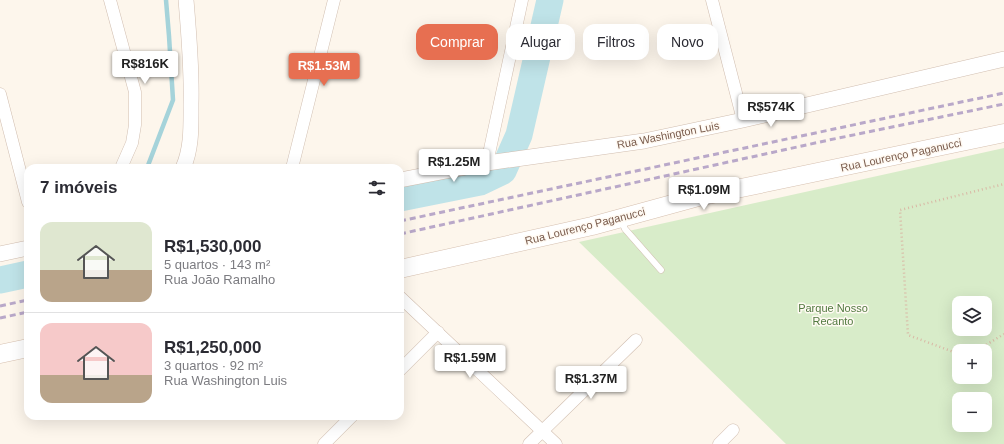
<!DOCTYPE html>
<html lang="pt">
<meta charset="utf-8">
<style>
:root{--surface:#fff;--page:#f7f7f7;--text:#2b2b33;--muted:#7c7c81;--line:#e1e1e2;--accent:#e76f51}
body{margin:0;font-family:Arial,sans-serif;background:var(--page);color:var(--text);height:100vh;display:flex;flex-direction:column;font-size:15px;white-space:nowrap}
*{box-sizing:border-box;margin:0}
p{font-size:13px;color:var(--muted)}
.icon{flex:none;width:22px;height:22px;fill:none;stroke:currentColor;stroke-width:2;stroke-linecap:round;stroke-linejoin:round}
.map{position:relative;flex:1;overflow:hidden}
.drawer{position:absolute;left:24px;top:164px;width:380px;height:256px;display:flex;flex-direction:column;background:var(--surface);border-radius:12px;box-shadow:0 4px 16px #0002}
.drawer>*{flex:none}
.banner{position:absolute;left:416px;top:24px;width:380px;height:36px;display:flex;gap:8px}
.tools{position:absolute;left:952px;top:296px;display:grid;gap:8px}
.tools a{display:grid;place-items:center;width:40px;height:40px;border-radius:8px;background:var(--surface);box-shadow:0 4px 16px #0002;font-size:20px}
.price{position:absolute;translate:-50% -34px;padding:0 9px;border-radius:4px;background:#fff;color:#222;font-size:13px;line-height:26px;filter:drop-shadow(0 1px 2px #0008)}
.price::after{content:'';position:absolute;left:50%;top:24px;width:12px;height:9px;margin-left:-6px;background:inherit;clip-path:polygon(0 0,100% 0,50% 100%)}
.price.active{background:var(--accent);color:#fff}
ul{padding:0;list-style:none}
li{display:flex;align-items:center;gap:12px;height:100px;padding:0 16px}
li+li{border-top:1px solid var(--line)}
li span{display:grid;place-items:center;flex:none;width:112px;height:80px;border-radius:12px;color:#555}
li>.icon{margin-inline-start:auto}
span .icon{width:48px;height:48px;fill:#fffc;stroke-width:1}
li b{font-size:17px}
h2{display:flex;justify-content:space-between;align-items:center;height:48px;padding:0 16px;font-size:17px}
.tag{padding:0 14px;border-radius:12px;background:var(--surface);box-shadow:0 4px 16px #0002;font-size:14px;line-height:36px}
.tag.active{background:var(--accent);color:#fff}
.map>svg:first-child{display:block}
</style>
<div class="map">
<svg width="1004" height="444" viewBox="0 0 1004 444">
<rect width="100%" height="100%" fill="#fdf6ec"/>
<path fill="#d8ecc9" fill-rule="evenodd" d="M1004,148V444H786L579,242ZM959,303H985V329H959ZM959,351H985V377H959ZM959,399H985V425H959Z"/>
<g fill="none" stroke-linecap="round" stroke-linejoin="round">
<path stroke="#a5d3da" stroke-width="4.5" d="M147,168L173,100L169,36L166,0"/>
<g stroke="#bfe3e8" stroke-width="27">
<path d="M400,198L480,182L503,171L519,135L550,0"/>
<path d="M0,280L28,274"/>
</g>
<g stroke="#d1beb0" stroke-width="7">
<path id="service" d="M621,220L625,229L661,270"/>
</g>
<g stroke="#d1beb0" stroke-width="13">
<g id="minor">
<path d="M110,0L135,92V125L132,143L121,168"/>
<path d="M712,0L743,120"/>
<path d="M0,94L28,202"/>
<path d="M487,163L522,0"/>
<path d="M292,168L334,0"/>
<path d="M400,297L556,444"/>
<path d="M400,370L438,332"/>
<path d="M324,444L352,416"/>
<path d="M529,444L636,340"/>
<path d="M719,444L733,430"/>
</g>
</g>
<g stroke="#d1beb0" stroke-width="16">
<g id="tertiary">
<path d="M183,168C192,148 191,126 191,104C192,69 189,35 186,0"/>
<path d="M400,180L487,163L644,141L743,120L1004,59"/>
<path d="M0,254L28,248"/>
</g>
</g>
<g stroke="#d6c0b0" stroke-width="19">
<g id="secondary">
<path d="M400,269L592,226L698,197L1004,133"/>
<path d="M0,354L28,348"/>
</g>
</g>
<g stroke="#d9b8a5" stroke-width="2.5" stroke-dasharray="1 3" stroke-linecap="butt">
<path d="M976,351L1004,334"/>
<path d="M959,354L908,335L900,210L1004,184"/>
</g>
<use href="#service" stroke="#fff" stroke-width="6"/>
<use href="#minor" stroke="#fff" stroke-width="12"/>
<use href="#tertiary" stroke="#fff" stroke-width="15"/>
<use href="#secondary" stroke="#fff" stroke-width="18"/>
<g stroke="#b9a8c9" stroke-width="3" stroke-dasharray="6 4" stroke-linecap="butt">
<path d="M400,221L1004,93"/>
<path d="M400,234L829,140L1004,104"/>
<path d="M0,306L28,300"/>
<path d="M0,318L28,312"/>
</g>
</g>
<g text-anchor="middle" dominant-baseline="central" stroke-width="3" stroke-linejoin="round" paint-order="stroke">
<g font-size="11" fill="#7a5c4d" stroke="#fffaf3">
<text transform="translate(668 135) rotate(-11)">Rua Washington Luis</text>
<text transform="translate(901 155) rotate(-12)">Rua Lourenço Paganucci</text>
<text transform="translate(585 226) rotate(-14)">Rua Lourenço Paganucci</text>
</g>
<g font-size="11" fill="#537a41" stroke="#fffaf3">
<text x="833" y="308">Parque Nosso<tspan x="833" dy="13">Recanto</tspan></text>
</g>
</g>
</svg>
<div class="tools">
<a><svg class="icon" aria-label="layers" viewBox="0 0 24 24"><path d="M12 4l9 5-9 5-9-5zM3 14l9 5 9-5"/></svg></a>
<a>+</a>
<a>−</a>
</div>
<b class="price" style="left:145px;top:85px">R$816K</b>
<b class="price active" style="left:324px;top:87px">R$1.53M</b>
<b class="price" style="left:771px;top:128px">R$574K</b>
<b class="price" style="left:454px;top:183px">R$1.25M</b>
<b class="price" style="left:704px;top:211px">R$1.09M</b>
<b class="price" style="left:470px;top:379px">R$1.59M</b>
<b class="price" style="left:591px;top:400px">R$1.37M</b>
<div class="banner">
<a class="tag active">Comprar</a>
<a class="tag">Alugar</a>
<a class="tag">Filtros</a>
<a class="tag">Novo</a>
</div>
<section class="drawer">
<h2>7 imóveis<svg class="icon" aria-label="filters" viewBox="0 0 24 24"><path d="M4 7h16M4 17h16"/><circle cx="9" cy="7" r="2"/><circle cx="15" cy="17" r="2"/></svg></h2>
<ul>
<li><span style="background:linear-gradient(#dfe7d0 60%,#b9a48a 0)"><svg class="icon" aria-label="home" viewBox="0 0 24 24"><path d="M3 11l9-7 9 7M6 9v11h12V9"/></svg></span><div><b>R$1,530,000</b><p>5 quartos · 143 m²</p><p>Rua João Ramalho</p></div></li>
<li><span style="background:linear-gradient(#f6c9c9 65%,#b9a48a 0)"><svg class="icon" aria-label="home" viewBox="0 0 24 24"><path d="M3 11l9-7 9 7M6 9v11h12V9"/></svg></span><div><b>R$1,250,000</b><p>3 quartos · 92 m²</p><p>Rua Washington Luis</p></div></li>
</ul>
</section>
</div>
